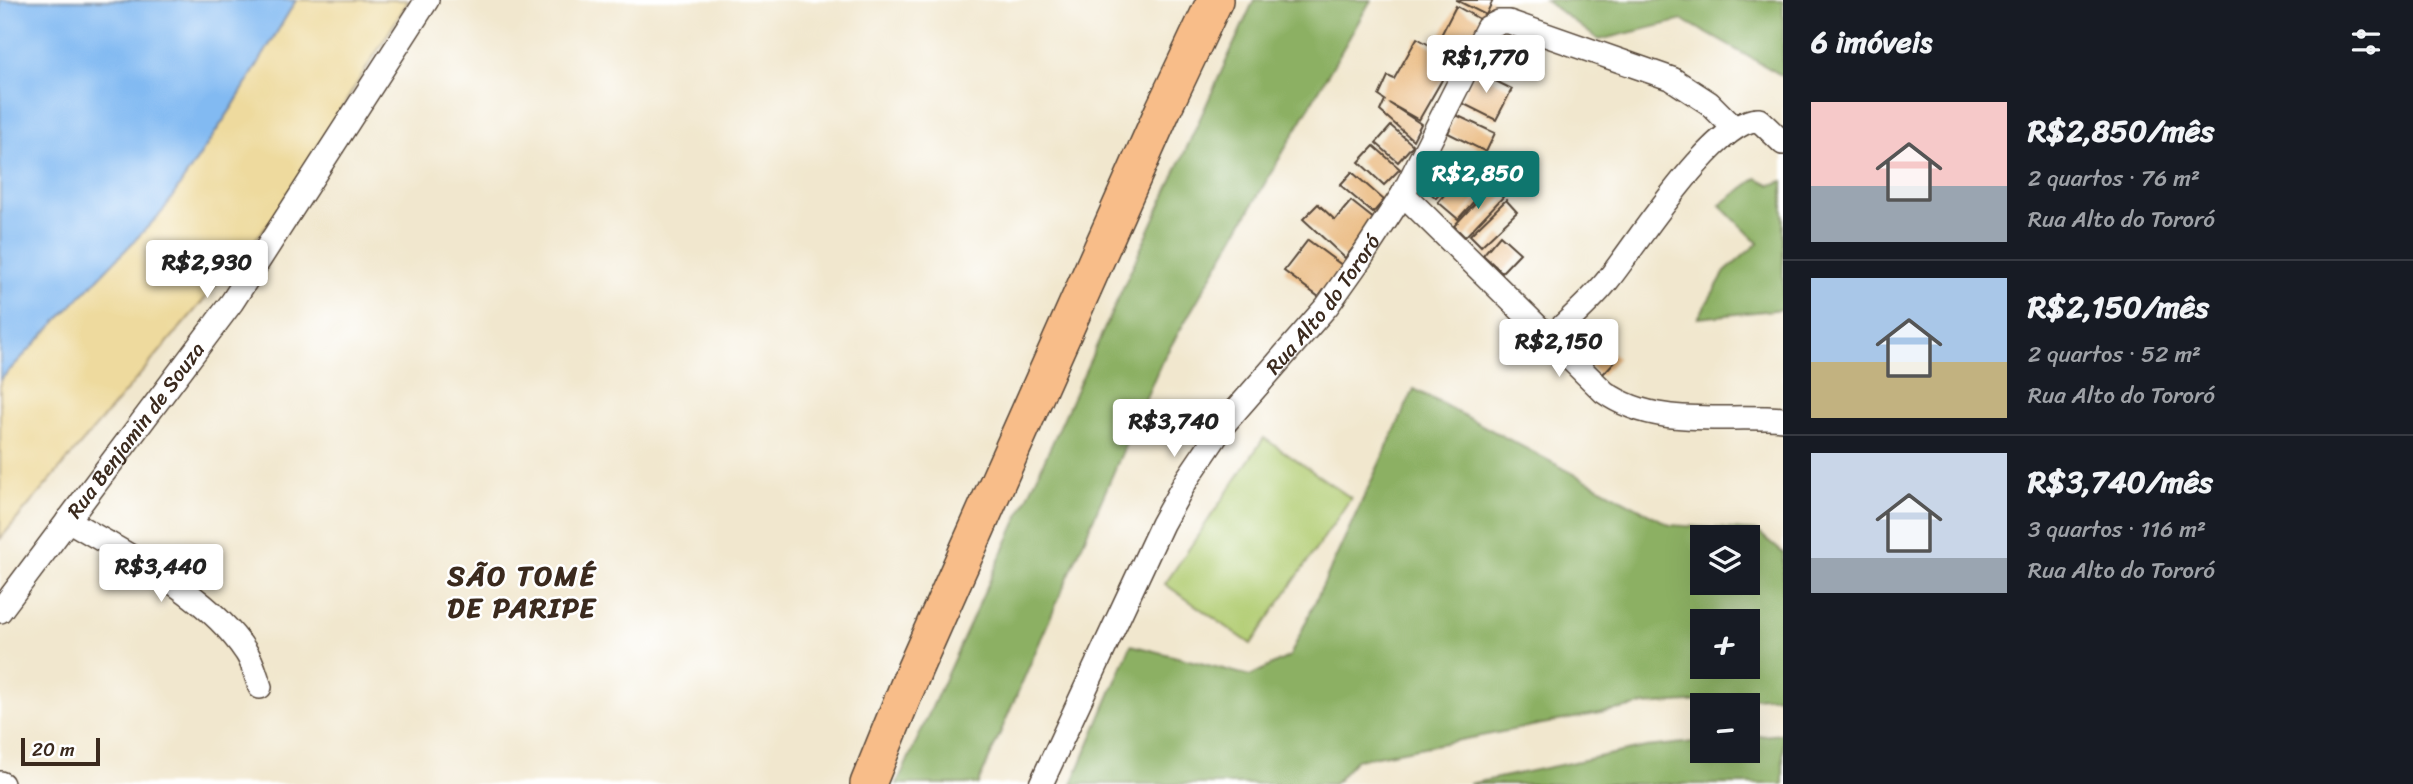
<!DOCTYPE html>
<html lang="pt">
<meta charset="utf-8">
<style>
:root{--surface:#171b24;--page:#20242c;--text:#f1f3f6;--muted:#9ea1a6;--line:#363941;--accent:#0f766e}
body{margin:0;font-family:Sriracha,sans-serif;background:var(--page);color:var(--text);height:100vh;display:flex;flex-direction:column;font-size:26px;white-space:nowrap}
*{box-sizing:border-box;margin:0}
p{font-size:23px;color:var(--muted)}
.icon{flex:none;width:38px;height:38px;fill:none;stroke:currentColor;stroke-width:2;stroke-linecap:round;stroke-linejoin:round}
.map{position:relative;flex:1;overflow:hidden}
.panel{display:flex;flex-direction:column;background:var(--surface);width:630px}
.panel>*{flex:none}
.tools{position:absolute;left:1690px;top:525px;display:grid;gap:14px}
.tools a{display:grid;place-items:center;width:70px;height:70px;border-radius:0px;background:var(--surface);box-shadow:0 7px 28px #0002;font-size:35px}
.scale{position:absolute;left:21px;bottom:18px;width:79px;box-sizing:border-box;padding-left:7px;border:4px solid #3b2a1e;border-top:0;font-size:19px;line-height:24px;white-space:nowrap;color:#3b2a1e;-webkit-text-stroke:5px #fff;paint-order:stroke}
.price{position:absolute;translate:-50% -60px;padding:0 16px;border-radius:7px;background:#fff;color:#222;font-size:23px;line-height:46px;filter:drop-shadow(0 2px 4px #0008)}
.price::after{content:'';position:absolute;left:50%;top:42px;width:21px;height:16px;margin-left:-10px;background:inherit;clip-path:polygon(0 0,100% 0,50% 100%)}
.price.on{background:var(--accent);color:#fff}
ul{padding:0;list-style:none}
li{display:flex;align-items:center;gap:21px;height:175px;padding:0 28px}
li+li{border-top:2px solid var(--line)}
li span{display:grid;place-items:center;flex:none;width:196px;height:140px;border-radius:0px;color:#555}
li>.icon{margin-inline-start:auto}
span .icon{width:84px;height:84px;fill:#fffc;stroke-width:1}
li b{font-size:30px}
h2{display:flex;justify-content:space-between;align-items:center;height:84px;padding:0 28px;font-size:30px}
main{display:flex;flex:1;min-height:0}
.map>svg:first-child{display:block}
</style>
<main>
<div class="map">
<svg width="1783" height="784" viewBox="0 0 1783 784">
<rect width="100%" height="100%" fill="#fff"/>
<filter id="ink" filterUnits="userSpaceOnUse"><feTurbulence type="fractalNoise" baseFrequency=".0143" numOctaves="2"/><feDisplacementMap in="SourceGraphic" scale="14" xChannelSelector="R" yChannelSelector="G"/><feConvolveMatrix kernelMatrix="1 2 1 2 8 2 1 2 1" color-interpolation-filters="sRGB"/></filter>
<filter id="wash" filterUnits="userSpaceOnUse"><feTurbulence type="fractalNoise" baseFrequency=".00686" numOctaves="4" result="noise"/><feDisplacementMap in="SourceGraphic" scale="28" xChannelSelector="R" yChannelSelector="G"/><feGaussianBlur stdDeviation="1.57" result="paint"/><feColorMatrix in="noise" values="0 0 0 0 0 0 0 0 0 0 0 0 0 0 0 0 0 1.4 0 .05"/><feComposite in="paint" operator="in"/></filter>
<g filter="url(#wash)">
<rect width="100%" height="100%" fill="#f1e7ce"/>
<path fill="#b1cc71" stroke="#767b48" stroke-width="2" d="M1264,438L1351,498L1251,644L1165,584Z"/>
<g fill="#8cb063" stroke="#646d40" stroke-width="2" fill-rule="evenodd">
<path d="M1254,0H1371L1161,363L978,784H897Z"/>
<path d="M1545,0H1783V76L1683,20L1599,40Z"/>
<path d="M1757,178L1771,185L1783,181V309L1698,318L1725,272L1758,243L1720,205Z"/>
<path d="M1414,389L1670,525L1757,531L1783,553V696L1642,705L1356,760L1334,784H1072L1131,645L1250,676L1290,656ZM1703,537H1748V583H1703ZM1703,621H1748V667H1703Z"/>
<path d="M1783,734V784H1469L1646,747L1703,741V751H1748V737Z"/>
</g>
<path fill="#eeda9e" stroke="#94825e" stroke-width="2" d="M296,0H409L272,220L0,539V380L162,212L233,106Z"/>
<path fill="#82baf2" stroke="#5e7288" stroke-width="2" d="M0,0H296L233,106L162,212L0,380Z"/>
<g id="blocks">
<g fill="#eaba80">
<path d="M1456,0H1493L1486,15Z"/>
<path d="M1456,6L1481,20L1463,54L1438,41Z"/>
<path d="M1417,38L1454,59L1419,120L1389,103L1421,124L1413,140L1380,111L1385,100L1379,96L1388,76L1394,79Z"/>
<path d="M1475,71L1512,89L1496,120L1460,102Z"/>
<path d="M1456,115L1495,133L1486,152L1448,133Z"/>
<path d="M1391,126L1413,145L1398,162L1376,143Z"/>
<path d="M1374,146L1400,169L1384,185L1359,162Z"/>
<path d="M1433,162L1453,179L1436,198L1417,181Z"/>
<path d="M1352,172L1384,200L1373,213L1340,185Z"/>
<path d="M1455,182L1475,200L1458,219L1438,202Z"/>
<path d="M1491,186L1503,197L1465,237L1454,226Z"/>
<path d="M1506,200L1517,212L1481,246L1470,235Z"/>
<path d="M1351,201L1375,220L1345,258L1303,219L1318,204L1335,220Z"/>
<path d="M1500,235L1520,253L1502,272L1483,255Z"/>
<path d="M1308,240L1343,266L1319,297L1284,271Z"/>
<path d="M1598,340L1618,358L1601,376L1581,359Z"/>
</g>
</g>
</g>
<g filter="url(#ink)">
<use href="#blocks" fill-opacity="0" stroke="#564638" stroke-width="2"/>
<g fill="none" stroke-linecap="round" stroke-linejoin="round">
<g stroke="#564638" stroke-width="26">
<g id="minor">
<path d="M1403,194L1604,392C1656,429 1723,414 1783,419"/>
<path d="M1550,338C1569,320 1590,302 1607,281C1635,247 1716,117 1759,120L1783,143"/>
<path d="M68,520C129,557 206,592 246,652C253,662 256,676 260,687"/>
<path id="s1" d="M0,611L232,302L427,0"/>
<path d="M0,783L2,784"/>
<path id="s2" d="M1041,784L1162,524L1187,479L1225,423L1327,306L1361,258L1403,194L1487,28L1499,22H1509L1672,79L1709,103L1733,127"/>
</g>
</g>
<g stroke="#564638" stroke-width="38">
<path id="primary" d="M868,784L915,668L1163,110L1215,0"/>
</g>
<use href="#minor" stroke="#fff" stroke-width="23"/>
<use href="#primary" stroke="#f8bd89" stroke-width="35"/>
</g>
<circle fill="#a09a7b" cx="1506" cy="50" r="10"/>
</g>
<g text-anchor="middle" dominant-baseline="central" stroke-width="5" stroke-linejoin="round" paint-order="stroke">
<g font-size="21" fill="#3b2a1e" stroke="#fff">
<text stroke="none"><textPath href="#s2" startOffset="560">Rua Alto do Tororó</textPath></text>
<text stroke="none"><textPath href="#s1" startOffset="226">Rua Benjamin de Souza</textPath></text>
</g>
<g font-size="28" font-weight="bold" letter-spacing="2" fill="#3b2a1e" stroke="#fff">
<text x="522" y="575">SÃO TOMÉ<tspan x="522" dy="32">DE PARIPE</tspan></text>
</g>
</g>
</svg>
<div class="tools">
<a><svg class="icon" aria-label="layers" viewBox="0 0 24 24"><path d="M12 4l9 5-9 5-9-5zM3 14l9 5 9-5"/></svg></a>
<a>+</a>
<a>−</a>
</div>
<div class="scale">20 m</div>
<b class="price" style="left:1486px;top:95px">R$1,770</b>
<b class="price on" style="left:1478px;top:211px">R$2,850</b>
<b class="price" style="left:207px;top:300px">R$2,930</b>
<b class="price" style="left:1559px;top:379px">R$2,150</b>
<b class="price" style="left:1174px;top:459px">R$3,740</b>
<b class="price" style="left:161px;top:604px">R$3,440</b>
</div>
<section class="panel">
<h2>6 imóveis<svg class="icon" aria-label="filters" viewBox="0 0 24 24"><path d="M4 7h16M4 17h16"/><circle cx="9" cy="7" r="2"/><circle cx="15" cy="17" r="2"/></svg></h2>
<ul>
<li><span style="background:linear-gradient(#f6c9c9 60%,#9aa5b1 0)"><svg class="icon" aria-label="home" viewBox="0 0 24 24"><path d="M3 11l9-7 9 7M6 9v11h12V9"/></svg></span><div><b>R$2,850/mês</b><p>2 quartos · 76 m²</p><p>Rua Alto do Tororó</p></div></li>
<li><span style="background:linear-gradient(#a9c7e8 60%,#c2b280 0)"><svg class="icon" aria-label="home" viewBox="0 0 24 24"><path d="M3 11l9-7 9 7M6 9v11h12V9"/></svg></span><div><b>R$2,150/mês</b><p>2 quartos · 52 m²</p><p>Rua Alto do Tororó</p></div></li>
<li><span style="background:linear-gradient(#c9d6e8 75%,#9aa5b1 0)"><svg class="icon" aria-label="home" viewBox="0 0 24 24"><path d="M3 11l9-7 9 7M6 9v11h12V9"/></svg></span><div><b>R$3,740/mês</b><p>3 quartos · 116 m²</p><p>Rua Alto do Tororó</p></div></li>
</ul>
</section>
</main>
